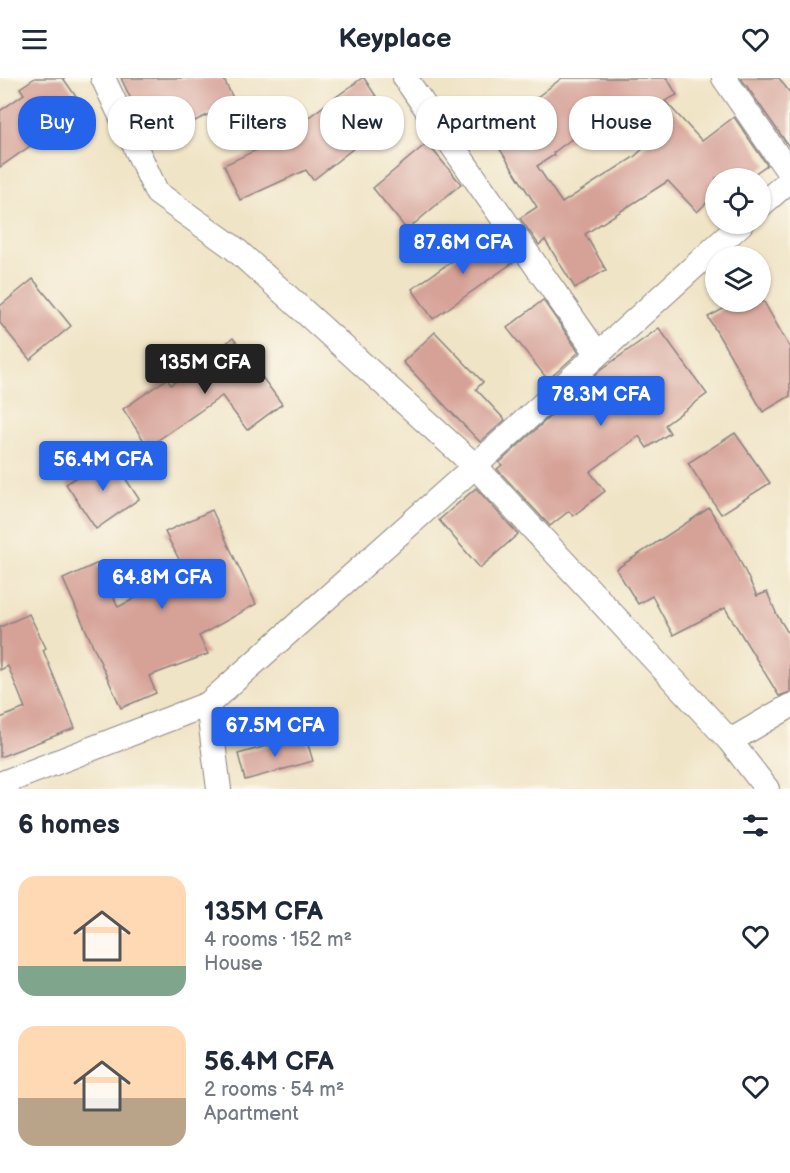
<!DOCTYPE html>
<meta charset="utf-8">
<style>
:root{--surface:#fff;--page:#f6f6f7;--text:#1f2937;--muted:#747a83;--accent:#2563eb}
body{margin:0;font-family:"Balsamiq Sans",sans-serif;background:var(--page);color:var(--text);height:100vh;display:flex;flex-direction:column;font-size:22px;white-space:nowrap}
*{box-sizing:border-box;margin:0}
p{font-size:20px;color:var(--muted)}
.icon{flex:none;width:33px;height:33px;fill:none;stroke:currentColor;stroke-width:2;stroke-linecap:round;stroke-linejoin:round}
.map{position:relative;height:711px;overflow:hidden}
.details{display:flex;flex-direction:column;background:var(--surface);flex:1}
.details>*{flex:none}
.banner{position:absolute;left:18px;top:18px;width:754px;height:54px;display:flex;gap:12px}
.controls{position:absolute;left:705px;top:90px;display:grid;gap:12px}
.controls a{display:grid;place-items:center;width:66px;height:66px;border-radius:50%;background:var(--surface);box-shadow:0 2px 4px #0004;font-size:30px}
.price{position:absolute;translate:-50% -51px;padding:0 14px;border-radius:6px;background:var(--accent);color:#fff;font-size:20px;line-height:39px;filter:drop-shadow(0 2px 3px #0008)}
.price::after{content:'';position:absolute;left:50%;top:36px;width:18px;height:14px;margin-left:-9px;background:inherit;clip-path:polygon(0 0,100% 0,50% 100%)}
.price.current{background:#222;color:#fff}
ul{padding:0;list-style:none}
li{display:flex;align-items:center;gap:18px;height:150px;padding:0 18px}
li span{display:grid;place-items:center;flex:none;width:168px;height:120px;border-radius:18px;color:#555}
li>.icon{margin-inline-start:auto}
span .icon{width:72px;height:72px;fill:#fffc;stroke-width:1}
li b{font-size:26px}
h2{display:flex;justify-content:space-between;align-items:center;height:72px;padding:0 18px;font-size:26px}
.tag{padding:0 21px;border-radius:24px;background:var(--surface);box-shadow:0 2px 4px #0004;font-size:21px;line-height:54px}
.tag.current{background:var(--accent);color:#fff}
header{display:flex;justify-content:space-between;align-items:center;height:78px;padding:0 18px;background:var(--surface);font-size:27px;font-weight:600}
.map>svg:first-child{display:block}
</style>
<header><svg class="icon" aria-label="menu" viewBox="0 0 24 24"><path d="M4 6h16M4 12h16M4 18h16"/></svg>Keyplace<svg class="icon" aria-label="heart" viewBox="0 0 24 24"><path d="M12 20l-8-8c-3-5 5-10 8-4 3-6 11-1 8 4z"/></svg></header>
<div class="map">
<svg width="790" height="711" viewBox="0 0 790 711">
<rect width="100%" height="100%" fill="#fbf7ec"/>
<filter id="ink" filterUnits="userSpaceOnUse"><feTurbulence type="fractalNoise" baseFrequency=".0167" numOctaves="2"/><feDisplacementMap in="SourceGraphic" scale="12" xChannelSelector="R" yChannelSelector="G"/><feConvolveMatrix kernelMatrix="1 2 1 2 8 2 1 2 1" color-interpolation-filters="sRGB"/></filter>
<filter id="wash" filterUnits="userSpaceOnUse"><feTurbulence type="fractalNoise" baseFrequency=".008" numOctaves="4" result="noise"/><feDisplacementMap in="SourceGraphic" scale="24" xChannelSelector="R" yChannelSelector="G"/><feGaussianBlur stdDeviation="1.35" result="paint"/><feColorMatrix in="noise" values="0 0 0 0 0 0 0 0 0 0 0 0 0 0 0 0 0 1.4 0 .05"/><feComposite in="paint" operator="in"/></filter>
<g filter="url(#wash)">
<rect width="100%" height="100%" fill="#f0e4c6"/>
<g id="blocks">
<g fill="#d6a197" fill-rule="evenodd">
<path d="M35,0H63L84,30L0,89V33L24,16L20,10Z"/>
<path d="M121,0H223L235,24L151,64Z"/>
<path d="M362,0H364L391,41L313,102L306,92L240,122L224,87L276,63Z"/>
<path d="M562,0H667L677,17L665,23L702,63L734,39L767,87L748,100H716V116L697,134L668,103L585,156L606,192L575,210L545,162L539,167L520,140L537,129L483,45L519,21L524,29ZM624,22L648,66L634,79L562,125L537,88L554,77L553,75Z"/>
<path d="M741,0H779L790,15V70Z"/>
<path d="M427,65L461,106L407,152L373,110Z"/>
<path d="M494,154L515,183L433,241L412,211Z"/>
<path d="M33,201L71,248L30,282L0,245V228Z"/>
<path d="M543,222L579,274L548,302L507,250Z"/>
<path d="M736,224H764L790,270V318L763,334L708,239Z"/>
<path d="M659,250L707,316L665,347L670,355L647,370L639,358L590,394L605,413L573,438L569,433L550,448L497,391L502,387L499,385L602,291Z"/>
<path d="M435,254L483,304L476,311L505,342L480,364L403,284Z"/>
<path d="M233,260L282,326L247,352L222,318L148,369L123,331L167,301L171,307Z"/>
<path d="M735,355L770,405L721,436L688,385Z"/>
<path d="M110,377L139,421L96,451L66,406Z"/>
<path d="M476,410L518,456L480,490L439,442Z"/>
<path d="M709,430L732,466L757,518L767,514L777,537L790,558V614L779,618L725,530L673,557L652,518L638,526L616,491Z"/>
<path d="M212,432L256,526L199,558L208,576L149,598L156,615L121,630L63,501L98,485L118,529L186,495L165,454Z"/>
<path d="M29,536L46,570L43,572L75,650L0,679V640L25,630L8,588L0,592V549Z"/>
<path d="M305,657L313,683L245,702L238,676Z"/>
</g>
</g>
</g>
<g filter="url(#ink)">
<use href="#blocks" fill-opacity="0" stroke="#898380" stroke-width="1.5"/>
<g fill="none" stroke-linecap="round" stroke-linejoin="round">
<g stroke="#898380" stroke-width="26">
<g id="street">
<path d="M103,0L157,115L234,170L475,388L730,663L767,711"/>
<path d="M405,0L597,275"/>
<path d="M724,0L790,96"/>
<path d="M760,128L790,102"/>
<path d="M208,626L219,711"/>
<path d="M730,663L790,628"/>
<path d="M0,706L208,626L475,388L741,146"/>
</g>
</g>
<use href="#street" stroke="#fff" stroke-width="24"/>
</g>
</g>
</svg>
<div class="controls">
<a><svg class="icon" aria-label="locate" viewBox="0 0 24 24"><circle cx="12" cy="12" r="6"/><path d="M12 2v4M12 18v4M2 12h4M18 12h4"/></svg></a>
<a><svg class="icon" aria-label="layers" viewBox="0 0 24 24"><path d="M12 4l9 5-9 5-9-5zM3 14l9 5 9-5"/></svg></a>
</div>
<b class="price" style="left:463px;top:197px">87.6M CFA</b>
<b class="price current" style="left:205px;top:317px">135M CFA</b>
<b class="price" style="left:601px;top:349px">78.3M CFA</b>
<b class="price" style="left:103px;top:414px">56.4M CFA</b>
<b class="price" style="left:162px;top:532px">64.8M CFA</b>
<b class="price" style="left:275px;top:680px">67.5M CFA</b>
<div class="banner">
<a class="tag current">Buy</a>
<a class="tag">Rent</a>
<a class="tag">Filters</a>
<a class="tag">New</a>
<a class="tag">Apartment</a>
<a class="tag">House</a>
</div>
</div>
<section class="details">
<h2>6 homes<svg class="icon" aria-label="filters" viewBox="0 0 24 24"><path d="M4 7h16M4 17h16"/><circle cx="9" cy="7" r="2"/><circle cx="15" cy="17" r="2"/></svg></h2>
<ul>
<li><span style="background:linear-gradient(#ffd9b3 75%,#7fa58c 0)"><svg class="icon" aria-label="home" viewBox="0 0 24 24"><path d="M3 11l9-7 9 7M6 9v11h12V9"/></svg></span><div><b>135M CFA</b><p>4 rooms · 152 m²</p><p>House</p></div><svg class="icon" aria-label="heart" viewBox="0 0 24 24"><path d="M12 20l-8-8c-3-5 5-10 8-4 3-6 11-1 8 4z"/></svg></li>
<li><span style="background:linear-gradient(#ffd9b3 60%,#b9a48a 0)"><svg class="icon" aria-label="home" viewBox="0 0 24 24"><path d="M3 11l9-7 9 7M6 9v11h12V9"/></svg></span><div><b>56.4M CFA</b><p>2 rooms · 54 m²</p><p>Apartment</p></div><svg class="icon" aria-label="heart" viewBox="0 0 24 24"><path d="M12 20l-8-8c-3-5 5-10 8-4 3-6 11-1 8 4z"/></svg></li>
</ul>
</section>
